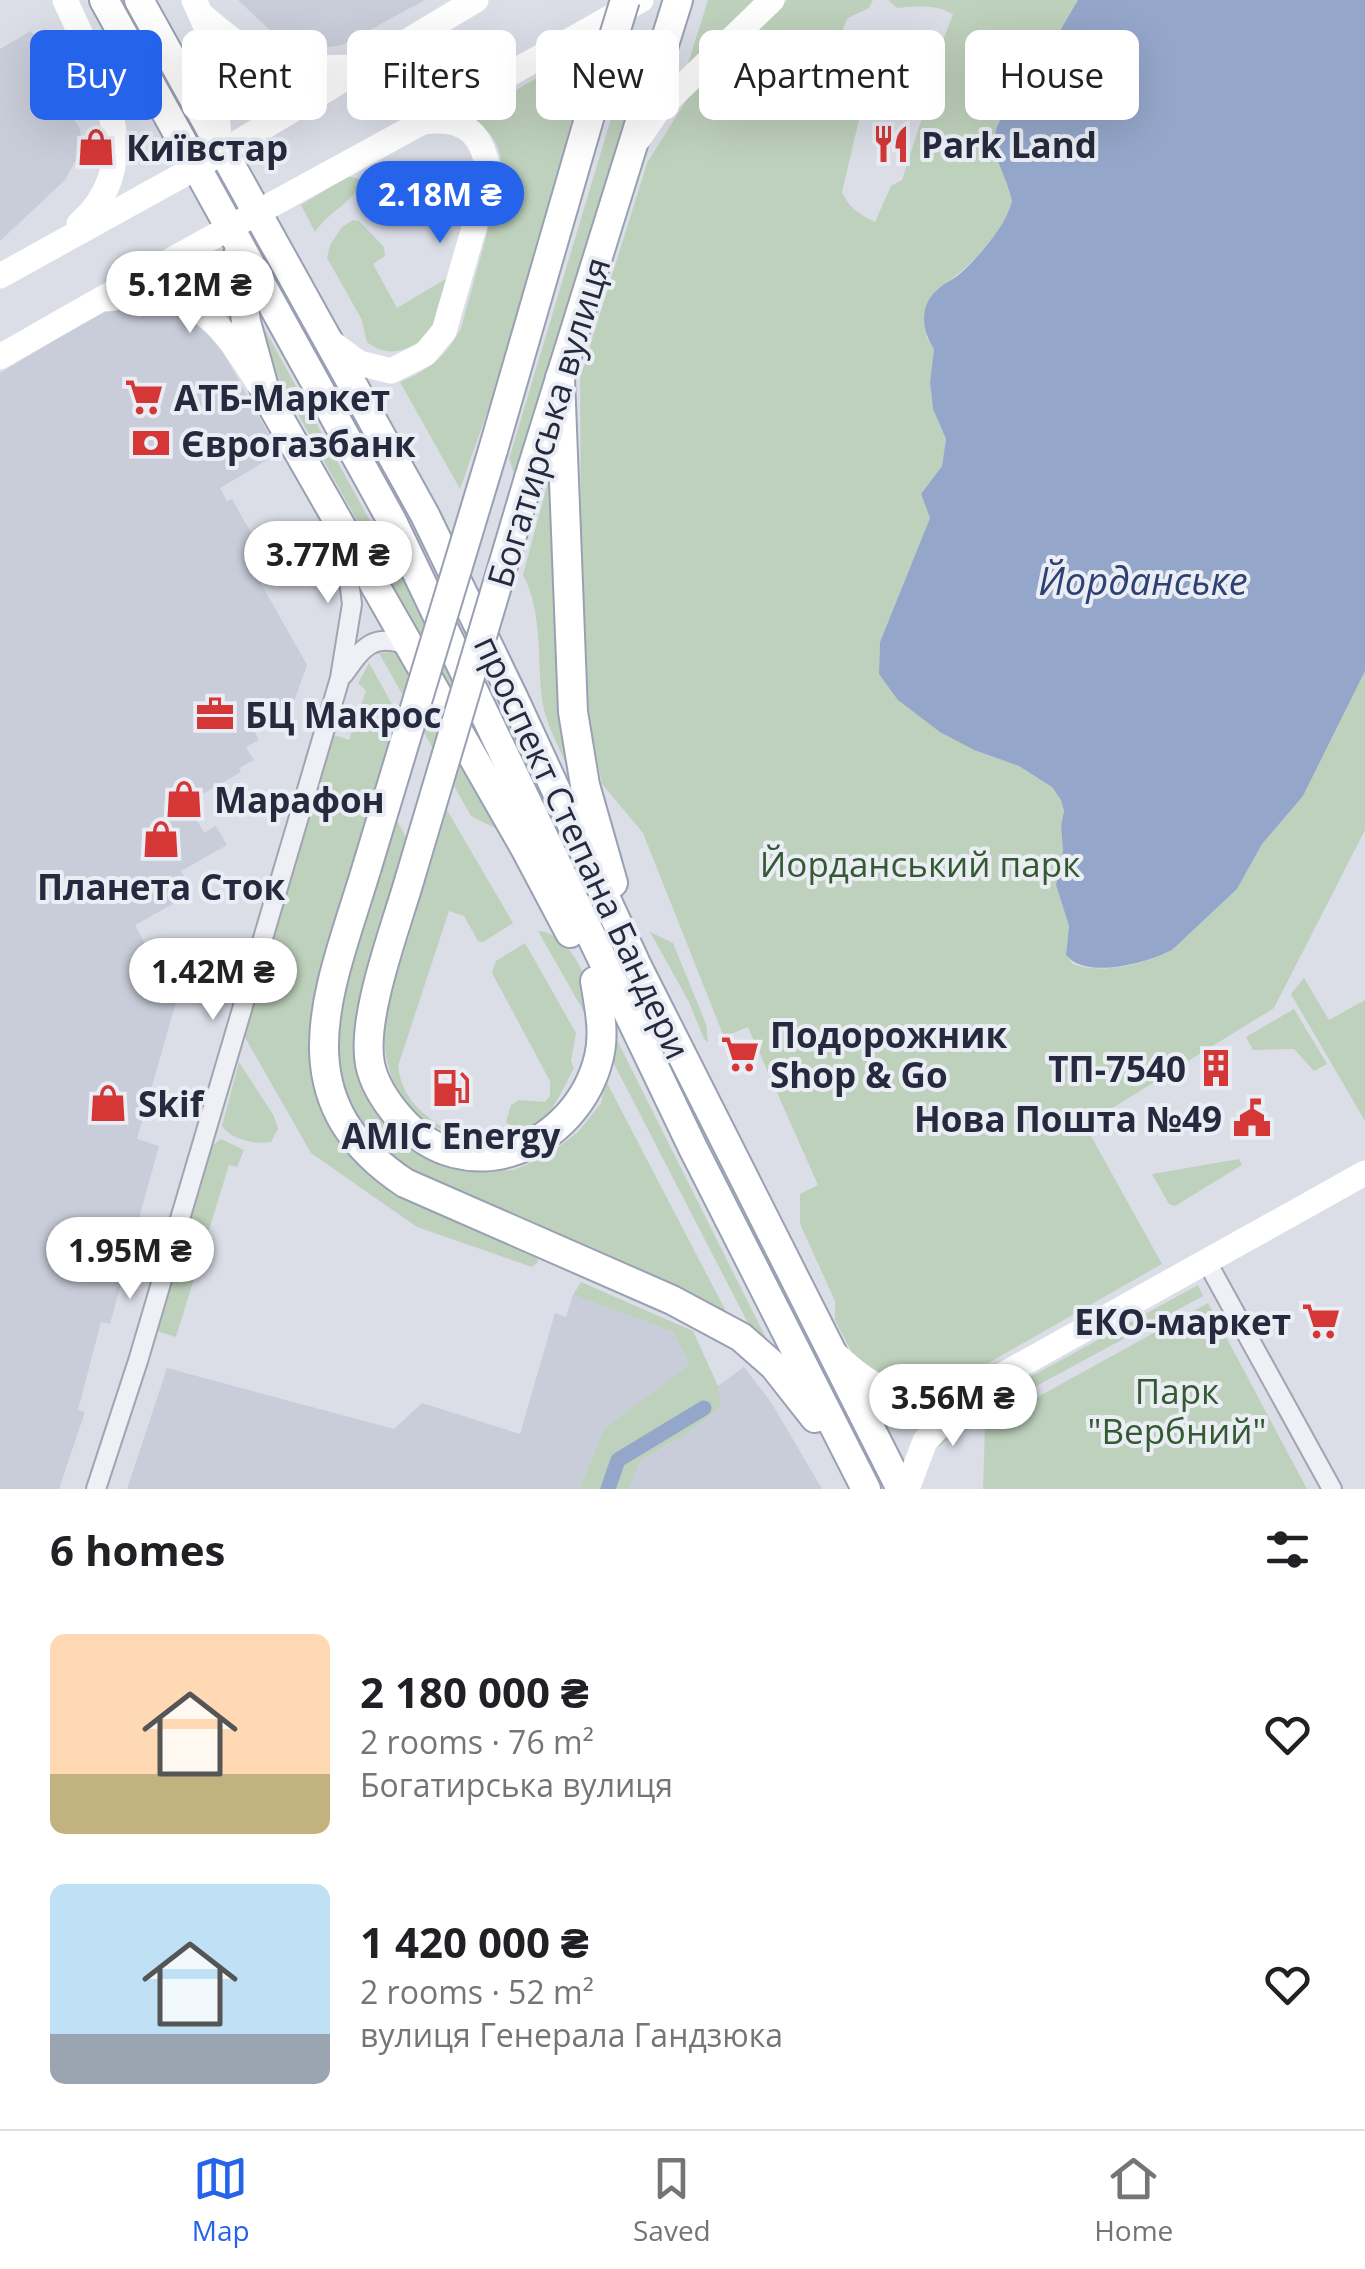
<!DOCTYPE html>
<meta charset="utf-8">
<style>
:root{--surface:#fff;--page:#f2f2f2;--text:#202124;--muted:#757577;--line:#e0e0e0;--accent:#2563eb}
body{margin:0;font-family:"Open Sans",sans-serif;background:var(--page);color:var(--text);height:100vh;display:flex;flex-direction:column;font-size:38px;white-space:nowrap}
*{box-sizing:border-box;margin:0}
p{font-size:32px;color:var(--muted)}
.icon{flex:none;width:55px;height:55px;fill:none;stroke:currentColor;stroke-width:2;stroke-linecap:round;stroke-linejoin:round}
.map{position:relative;height:1489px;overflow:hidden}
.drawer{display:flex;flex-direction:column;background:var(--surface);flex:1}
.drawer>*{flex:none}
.hud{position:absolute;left:30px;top:30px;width:1305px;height:90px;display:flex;gap:20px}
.price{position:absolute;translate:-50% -85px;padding:0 22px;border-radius:35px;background:#fff;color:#222;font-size:32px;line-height:65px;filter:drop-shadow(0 2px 5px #0008)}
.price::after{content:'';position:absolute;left:50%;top:60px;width:30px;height:22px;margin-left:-15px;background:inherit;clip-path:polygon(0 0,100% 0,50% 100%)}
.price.active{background:var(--accent);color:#fff}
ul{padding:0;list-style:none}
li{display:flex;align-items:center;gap:30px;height:250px;padding:0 50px}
li span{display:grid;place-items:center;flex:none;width:280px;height:200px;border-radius:15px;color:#555}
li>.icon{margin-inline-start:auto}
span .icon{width:120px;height:120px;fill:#fffc;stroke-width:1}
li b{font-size:42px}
h2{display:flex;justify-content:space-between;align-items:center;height:120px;padding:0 50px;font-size:42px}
.chip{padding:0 35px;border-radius:15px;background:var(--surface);box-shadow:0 10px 40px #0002;font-size:35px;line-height:90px}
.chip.active{background:var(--accent);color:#fff}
.tab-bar{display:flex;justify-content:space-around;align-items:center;height:140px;border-top:2px solid var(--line);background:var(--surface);font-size:28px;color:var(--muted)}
.tab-bar a{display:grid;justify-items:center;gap:5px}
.tab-bar .active{color:var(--accent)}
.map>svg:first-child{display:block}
</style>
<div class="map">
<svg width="1365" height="1489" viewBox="0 0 1365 1489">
<rect width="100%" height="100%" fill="#dbdee7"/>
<g fill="#c9cdd9">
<path d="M238,0H425L342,45L307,50L276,36Z"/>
<path d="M31,31L57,73L53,76L62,90L58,93L80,129L82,149L65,180L0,241V49Z"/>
<path d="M155,306L184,315L217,341L279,453L220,488L227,501L232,499L263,554L249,562L307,665L294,702L252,728L259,740L246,747L254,760L239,768L241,772L187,803L204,833L216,826L227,845L181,871L193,893L135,925L176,1002L137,1139L159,1146L110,1324L101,1322L78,1410L85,1412L59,1489H0V373L99,314L114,307Z"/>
<path d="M573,1295L673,1332L691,1364L604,1429L579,1489H127L167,1368L394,1429L422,1403L520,1434L555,1313L566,1317Z"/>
<path d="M744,1367L771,1402L822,1489H629L641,1460L688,1433L720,1408L718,1386Z"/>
</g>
<g fill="#bed1bc">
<path d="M708,0H762L687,67Z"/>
<path d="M787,0H873L869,8L848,18L843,28L845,45L858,58L868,82L842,192C849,208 859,214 875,222L891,186L902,180L927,102L928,94L918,88L928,36L943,40L953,15C942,4 913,6 897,8L888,0H1078L1039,66L1032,64L1030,71L1036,75L992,138L1012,201C1004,234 965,272 937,289L926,337L934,349L930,382L933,409L946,439L942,466L921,494L930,518L880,642L879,674L919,715L940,731L974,750L1019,766L1052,787L1061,800L1064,811L1061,826L1063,850L1056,885L1069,926L1066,955L1073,964C1101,975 1146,964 1172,950L1237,889L1262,844L1303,796L1365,671V830L1274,1008L1093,1120L1089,1127L1091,1136L1162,1264L962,1378L923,1390L877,1377L853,1355L835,1320V1301L800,1224V1194L818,1185L748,1027L724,1037L643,833L602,784L587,710L581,563L580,378L647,163L696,85Z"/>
<path d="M591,47L516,331L460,489L400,382C429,370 447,356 461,328L502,179C503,150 495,130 467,118Z"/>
<path d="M649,69L519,488L509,459L622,82Z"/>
<path d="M348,176L363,180C355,201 328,212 315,232L301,205Z"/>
<path d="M353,220L359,221L384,247L385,256L373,264L397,308L449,277L438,326C418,345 393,363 367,342L361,318L327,258L330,245L342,227Z"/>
<path d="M253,308L418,608L479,740L265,355Z"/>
<path d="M557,448L569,771C561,750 547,727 543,705C536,663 544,614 523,575Z"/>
<path d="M392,652L403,656L507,834L471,816L379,653Z"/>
<path d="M369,663L397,713L317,987C284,1168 401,1195 536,1256L538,1262L532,1267L417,1227L311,1153L243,1034L334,735L349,740L366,691L358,683Z"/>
<path d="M447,810L513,923L483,942L478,941L464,916L449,911L398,1066C402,1102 428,1119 457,1136C443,1130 425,1124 413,1113C391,1091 382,1050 383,1021Z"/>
<path d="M394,815L407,839L360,1011L379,1112L397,1134L417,1149L457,1167L476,1171L514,1170L546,1156L578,1132L601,1103L606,1081L730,1319L417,1177L365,1132L343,1091L335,1046L341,1004Z"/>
<path d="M538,931C564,932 581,965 589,988C593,1000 592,1016 593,1028Z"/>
<path d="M650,932L673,943L706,1024L708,1042L704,1039L689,1002Z"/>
<path d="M525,943L576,1033L571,1061L574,1068C561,1092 548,1127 519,1134L506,1122L511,1105L519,1100L545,1102L550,1096V1081L492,973L496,961Z"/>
<path d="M1304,978L1329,1020L1365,1000V1121L1291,994Z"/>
<path d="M1294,1009L1327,1064L1314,1071L1294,1049L1253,1050L1246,1037Z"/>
<path d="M615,1036L770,1346L749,1325L612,1060Z"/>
<path d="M239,1062L274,1116L278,1129L271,1142C255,1145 230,1139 222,1126Z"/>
<path d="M221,1139L244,1150L237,1167L229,1165L176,1337L157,1331L213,1145Z"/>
<path d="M1239,1159L1242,1165L1175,1206L1169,1204L1152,1174Z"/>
<path d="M581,1282L693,1331L718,1386L721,1407L688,1433L641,1460L629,1489H579L604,1429L690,1364L673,1332L573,1295Z"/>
<path d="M1198,1285L1203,1296L966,1424L939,1447L934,1443L966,1412Z"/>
<path d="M1208,1303L1307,1489H983L985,1426Z"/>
</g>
<path fill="#94a6ca" d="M1078,0H1365V671L1303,796L1262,844L1237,889L1172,950C1147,963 1086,980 1066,955L1069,926L1056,885L1063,850L1061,826L1064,811L1061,800L1052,787L1019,766L974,750L940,732L898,700L879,674L880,642L930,518L921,494L942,466L946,439L933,409L930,382L934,349C922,331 919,307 936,291C943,283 954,280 962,272C980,255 1006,226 1012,201C1002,160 979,144 1010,106C1019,95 1029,88 1036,75L1029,71L1032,63L1039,66Z"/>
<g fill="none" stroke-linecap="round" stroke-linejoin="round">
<path stroke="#94a6ca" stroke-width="15" d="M608,1489L618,1460L704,1408"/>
<g stroke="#a1a4b1" stroke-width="22">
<g id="minor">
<path d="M344,674C363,647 373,633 407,645"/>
<path d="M1207,1262L1332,1489"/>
<path d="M96,1489L138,1361L340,678L352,604L344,543"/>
</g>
</g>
<g stroke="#9aa0b3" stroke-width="32">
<g id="primary">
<path d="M104,0L392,521L693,1148L866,1489"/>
<path d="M139,0L425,515L514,699L637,966L901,1489"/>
<path d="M238,255L246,322L266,395L525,848L570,933"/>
<path d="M560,378L573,712L585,785L613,883"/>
<path d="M493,450L595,98"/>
<path d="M529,478L678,0"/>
<path d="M367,867C331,987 276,1097 405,1183L672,1300L741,1337L774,1366L815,1418"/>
<path d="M410,878C396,927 361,1017 370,1064C374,1084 386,1102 399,1117C465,1195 577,1148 599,1057C605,1032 599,1006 595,981"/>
</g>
</g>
<use href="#minor" stroke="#eef0f5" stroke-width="18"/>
<g stroke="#fff" stroke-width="25">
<path d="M65,0C96,70 152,160 79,224"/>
<path d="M194,0L213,42L219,140"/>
<path d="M204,17C260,66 283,69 356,67"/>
<path d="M639,138L659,109L772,0"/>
<path d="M0,276L197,167L476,0"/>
<path d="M108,299C196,286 215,315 259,384"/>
<path d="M332,343L359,363L391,371L425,354L444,331L489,176C484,135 466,116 424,122"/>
<path d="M0,357C211,234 429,122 641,0"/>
<path d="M836,1355C883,1399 909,1403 972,1392"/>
<path d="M907,1489L925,1441L972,1392L1365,1173"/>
</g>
<use href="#primary" stroke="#fff" stroke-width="28"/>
<g stroke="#9aa0b3" stroke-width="32" stroke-linecap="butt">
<g id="primary-bridge">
<path d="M595,98L625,0"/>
<path d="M367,867L493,450"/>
<path d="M410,878L529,478"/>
</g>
</g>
<use href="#primary-bridge" stroke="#fff" stroke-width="28"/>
</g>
<defs>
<g id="restaurant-bare" transform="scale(3)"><path d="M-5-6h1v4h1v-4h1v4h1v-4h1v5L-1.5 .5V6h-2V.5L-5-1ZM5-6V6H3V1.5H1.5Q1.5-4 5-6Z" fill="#d53737" stroke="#ebedf5" stroke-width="2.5" paint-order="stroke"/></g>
<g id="shop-bare" transform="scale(3)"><path d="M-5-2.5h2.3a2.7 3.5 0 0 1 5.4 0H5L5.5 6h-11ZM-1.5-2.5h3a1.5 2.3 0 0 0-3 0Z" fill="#d53737" stroke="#ebedf5" stroke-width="2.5" paint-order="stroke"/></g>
<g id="supermarket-bare" transform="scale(3)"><path d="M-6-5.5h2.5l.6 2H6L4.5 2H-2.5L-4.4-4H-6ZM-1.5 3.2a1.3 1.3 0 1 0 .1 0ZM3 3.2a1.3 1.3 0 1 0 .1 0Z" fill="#d53737" stroke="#ebedf5" stroke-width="2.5" paint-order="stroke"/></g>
<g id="bank-bare" transform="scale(3)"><path d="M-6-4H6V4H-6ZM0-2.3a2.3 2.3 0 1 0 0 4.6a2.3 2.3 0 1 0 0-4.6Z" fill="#d53737" stroke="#ebedf5" stroke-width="2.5" paint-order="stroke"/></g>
<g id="office-bare" transform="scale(3)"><path d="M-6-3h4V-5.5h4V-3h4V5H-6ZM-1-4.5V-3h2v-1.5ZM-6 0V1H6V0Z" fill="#d53737" stroke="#ebedf5" stroke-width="2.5" paint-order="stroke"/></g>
<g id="building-bare" transform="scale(3)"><path d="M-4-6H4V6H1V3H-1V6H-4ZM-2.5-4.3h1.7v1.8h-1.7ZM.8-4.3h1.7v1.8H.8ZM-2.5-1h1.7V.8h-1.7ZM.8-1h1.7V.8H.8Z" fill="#d53737" stroke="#ebedf5" stroke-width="2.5" paint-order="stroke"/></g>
<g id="fuel-bare" transform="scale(3)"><path d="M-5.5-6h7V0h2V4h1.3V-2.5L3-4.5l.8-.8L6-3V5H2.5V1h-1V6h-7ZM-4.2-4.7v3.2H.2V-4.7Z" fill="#d53737" stroke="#ebedf5" stroke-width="2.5" paint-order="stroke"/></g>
<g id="civic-bare" transform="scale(3)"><path d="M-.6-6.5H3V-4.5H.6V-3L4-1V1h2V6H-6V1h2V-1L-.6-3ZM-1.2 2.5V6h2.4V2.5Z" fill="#d53737" stroke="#ebedf5" stroke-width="2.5" paint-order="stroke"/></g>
</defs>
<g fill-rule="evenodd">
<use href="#restaurant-bare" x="891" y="144"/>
<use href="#shop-bare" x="96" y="147"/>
<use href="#supermarket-bare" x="144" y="397"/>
<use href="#bank-bare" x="151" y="443"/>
<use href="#office-bare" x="215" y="714"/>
<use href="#shop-bare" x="184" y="799"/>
<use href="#shop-bare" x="161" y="839"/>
<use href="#supermarket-bare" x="740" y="1054"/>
<use href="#building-bare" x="1216" y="1068"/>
<use href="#fuel-bare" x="451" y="1088"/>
<use href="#shop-bare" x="108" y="1103"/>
<use href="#civic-bare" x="1252" y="1118"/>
<use href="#supermarket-bare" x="1321" y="1321"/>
</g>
<g text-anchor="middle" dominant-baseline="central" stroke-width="8" stroke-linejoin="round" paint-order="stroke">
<g font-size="35" font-weight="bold" fill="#252a3e" stroke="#ebedf5" text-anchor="start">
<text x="921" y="144">Park Land</text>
<text x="126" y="147">Київстар</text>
<text x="174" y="397">АТБ-Маркет</text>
<text x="181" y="443">Єврогазбанк</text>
<text x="245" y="714">БЦ Макрос</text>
<text x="214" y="799">Марафон</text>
<text x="161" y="886" text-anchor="middle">Планета Сток</text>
<text x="770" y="1034">Подорожник<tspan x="770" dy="40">Shop &amp; Go</tspan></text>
<text x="1186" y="1068" text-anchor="end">ТП-7540</text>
<text x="138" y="1103">Skif</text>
<text x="1222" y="1118" text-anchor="end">Нова Пошта №49</text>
<text x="451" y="1135" text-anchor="middle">AMIC Energy</text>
<text x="1291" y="1321" text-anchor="end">ЕКО-маркет</text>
</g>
<g font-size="35" fill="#252a3e" stroke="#ebedf5">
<text transform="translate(548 422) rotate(-73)">Богатирська вулиця</text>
<text transform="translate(583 847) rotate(65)">проспект Степана Бандери</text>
</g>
<g font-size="35" fill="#335a31" stroke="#ebedf5">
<text x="920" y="863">Йорданський парк</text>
<text x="1177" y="1390">Парк<tspan x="1177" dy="40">"Вербний"</tspan></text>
</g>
<g font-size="38" font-style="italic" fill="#2d4273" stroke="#ebedf5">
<text x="1143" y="580">Йорданське</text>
</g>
</g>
</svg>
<b class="price active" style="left:440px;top:246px">2.18M ₴</b>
<b class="price" style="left:190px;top:336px">5.12M ₴</b>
<b class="price" style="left:328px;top:606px">3.77M ₴</b>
<b class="price" style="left:213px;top:1023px">1.42M ₴</b>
<b class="price" style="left:130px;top:1302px">1.95M ₴</b>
<b class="price" style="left:953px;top:1449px">3.56M ₴</b>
<div class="hud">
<a class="chip active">Buy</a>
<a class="chip">Rent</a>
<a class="chip">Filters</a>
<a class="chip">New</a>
<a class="chip">Apartment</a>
<a class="chip">House</a>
</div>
</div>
<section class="drawer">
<h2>6 homes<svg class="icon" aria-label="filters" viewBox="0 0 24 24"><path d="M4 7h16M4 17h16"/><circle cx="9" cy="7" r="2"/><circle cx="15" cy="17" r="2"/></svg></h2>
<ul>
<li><span style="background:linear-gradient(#ffd9b3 70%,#c2b280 0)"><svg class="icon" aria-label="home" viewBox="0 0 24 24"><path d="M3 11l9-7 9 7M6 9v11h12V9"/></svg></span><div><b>2 180 000 ₴</b><p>2 rooms · 76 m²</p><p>Богатирська вулиця</p></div><svg class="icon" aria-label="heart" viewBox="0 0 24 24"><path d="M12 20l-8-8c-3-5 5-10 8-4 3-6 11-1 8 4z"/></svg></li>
<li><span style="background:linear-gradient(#bfe0f5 75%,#9aa5b1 0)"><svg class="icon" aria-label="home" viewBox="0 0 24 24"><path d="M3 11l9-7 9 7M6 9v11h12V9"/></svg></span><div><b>1 420 000 ₴</b><p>2 rooms · 52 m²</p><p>вулиця Генерала Гандзюка</p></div><svg class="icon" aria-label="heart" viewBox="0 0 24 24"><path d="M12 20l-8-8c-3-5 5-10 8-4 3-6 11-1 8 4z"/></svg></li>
</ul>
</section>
<nav class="tab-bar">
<a class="active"><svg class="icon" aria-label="map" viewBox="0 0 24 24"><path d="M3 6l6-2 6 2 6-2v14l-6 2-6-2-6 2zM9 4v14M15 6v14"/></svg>Map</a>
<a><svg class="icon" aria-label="saved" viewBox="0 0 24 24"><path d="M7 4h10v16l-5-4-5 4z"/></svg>Saved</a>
<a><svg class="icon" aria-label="home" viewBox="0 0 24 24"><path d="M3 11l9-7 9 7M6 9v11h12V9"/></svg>Home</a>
</nav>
